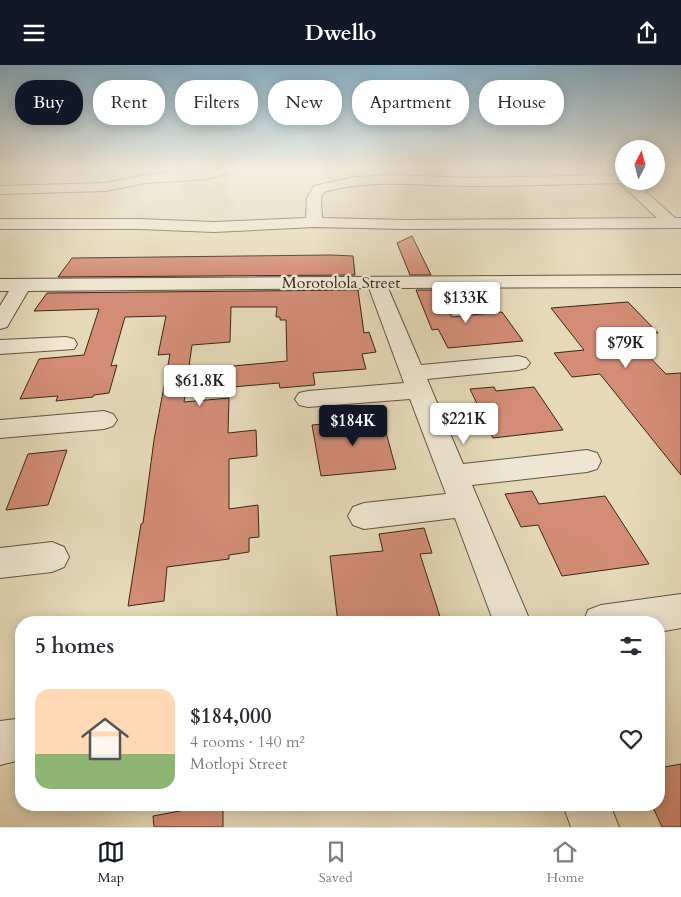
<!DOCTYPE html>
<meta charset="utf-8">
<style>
:root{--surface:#fff;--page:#f2f2f3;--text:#2b2b33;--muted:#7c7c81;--line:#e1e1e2;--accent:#111827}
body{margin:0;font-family:Cardo,serif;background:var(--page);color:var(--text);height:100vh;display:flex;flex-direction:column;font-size:19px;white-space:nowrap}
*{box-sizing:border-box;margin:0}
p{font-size:16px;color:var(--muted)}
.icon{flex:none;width:28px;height:28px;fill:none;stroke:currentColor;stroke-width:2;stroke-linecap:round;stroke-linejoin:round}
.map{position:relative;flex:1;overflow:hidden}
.drawer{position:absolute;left:15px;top:551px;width:650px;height:195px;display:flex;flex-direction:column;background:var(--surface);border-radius:20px;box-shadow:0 2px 12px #0003}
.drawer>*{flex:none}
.hud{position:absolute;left:15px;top:15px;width:651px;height:45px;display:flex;gap:10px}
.needle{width:32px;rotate:6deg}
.controls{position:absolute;left:615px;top:75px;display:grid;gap:10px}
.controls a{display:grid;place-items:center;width:50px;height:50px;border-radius:50%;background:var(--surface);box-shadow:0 2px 12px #0003;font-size:25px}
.price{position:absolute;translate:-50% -42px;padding:0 11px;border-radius:5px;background:#fff;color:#222;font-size:16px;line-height:32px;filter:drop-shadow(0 1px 2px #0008)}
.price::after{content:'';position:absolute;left:50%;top:30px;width:15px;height:11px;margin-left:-8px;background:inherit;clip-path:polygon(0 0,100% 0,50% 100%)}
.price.current{background:var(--accent);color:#fff}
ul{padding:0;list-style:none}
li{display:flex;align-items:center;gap:15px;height:125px;padding:0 20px}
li+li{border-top:1px solid var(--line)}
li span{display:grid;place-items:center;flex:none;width:140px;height:100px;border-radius:15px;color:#555}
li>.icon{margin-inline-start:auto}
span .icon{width:60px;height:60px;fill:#fffc;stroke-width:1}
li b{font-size:21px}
h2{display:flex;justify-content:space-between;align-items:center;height:60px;padding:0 20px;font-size:21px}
.chip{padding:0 18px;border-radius:20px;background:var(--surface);box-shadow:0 2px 12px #0003;font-size:18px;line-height:45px}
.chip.current{background:var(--accent);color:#fff}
header{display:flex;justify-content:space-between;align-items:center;height:65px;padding:0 20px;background:var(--accent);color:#fff;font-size:22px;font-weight:700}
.tab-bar{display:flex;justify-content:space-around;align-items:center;height:70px;border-top:1px solid var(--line);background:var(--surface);font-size:14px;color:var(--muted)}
.tab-bar a{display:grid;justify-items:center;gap:2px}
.tab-bar .current{color:var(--accent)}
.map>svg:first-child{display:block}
</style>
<header><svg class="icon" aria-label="menu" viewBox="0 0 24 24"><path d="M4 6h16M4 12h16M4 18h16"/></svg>Dwello<svg class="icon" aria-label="share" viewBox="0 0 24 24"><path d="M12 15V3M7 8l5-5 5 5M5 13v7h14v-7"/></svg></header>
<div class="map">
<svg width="681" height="762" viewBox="0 0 681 762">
<rect width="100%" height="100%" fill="#e5d9b8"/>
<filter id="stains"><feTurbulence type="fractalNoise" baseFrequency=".004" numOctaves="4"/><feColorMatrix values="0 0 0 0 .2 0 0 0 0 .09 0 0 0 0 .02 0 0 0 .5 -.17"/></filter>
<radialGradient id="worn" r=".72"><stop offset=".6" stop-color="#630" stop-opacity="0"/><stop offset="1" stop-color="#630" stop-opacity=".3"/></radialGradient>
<g fill="#d38d76" stroke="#3a271e">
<path d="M412,171L431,210H410L397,178Z"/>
<path d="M331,190L353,191L355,210L58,212L72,193Z"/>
<path d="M358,225L364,268L369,267L376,287L362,289L366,304L313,308L315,320L280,323L279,318L232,322L233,301L287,296L286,255H280V252H276L277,242H231L230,277L192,280L184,337L229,333L228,368L256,365L257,391L229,394V444L258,440L259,472L249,473V487L229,490V494L167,502L164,536L128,541L141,459L143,458L154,375L170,289L158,290L166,251L125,252L111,301L117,300L109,328L94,330L93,332L56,336L58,331L20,334L39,294L84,290L99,244L34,246L47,228Z"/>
<path d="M416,225H439L452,252L502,247L523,276L448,283L438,264L432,265Z"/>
<path d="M628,237L658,268L627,269L666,309L681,308V410L600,309L572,312L554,288L584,285L551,243Z"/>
<path d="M494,322L496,326L534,322L563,365L493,373L470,324Z"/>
<path d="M382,353L396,404L321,411L312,360Z"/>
<path d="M67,385L48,440L6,445L28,389Z"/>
<path d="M532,426L539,439L605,431L649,499L562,511L538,460L521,462L505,429Z"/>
<path d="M424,463L432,488L420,489L442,558H338L330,491L383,486L379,469Z"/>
<path d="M681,699V762H662L652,740H659V703Z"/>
<path d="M212,740H223V762H154L153,751Z"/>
</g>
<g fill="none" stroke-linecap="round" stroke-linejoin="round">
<g stroke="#655444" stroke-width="2">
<g id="street">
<path d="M212,104H234L233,107L207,114L145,118L106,126L0,129V121L106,118L145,110Z"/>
<path d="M393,110L470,113L622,110H624V116H634L675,153H681V163L406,164L314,162L214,167L139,164H0V154H139L214,157L306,153L307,133L314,121L354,112ZM620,118L657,153L406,155L322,153L321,133L324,127C372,113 421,121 470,121C520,121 570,119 620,118Z"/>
<path d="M681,210V222L388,223L421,300L518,291L526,293L530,298L526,303L518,305L427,314L463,399L587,385L597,388L601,396L597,404L587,407L472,420L531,558H494L455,453L364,464L353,460L348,451L353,442L364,438L446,429L410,334L308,342L299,340L295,334L299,328L308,326L404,318L369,223L28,226L7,262L0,264V241L9,226H0V214Z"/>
<path d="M66,272L74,274L77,279L74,284L0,289V275Z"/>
<path d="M104,346L113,349L117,355L113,361L104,364L0,373V355Z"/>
<path d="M52,477L64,482L69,492L64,502L52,507L0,513V483Z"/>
<path d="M681,529V563L659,567V558H583L588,545L601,540Z"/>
<path d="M16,654L21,657V695L0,700V656Z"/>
<path d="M563,740H610L619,762H571Z"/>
</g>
</g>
<use href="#street" fill="#eee6d1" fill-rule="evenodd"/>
</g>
<linearGradient id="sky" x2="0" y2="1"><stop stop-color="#87b6d1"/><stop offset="0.49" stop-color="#f3eedf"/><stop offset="1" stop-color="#f3eedf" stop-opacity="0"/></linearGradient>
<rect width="681" height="211" fill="url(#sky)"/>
<g text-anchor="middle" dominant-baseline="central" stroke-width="4.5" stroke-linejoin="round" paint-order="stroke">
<g font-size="16" fill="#3a271e" stroke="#eee6d1">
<text x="341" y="218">Morotolola Street</text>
</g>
</g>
<rect width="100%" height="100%" filter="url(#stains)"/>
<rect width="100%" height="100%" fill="url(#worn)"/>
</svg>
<div class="controls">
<a><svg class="needle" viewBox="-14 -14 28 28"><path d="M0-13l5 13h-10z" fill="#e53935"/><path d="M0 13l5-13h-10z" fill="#7c7c81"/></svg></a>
</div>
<b class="price" style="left:466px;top:259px">$133K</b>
<b class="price" style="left:626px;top:304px">$79K</b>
<b class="price" style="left:200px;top:342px">$61.8K</b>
<b class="price" style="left:464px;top:380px">$221K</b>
<b class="price current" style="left:353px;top:382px">$184K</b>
<div class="hud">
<a class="chip current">Buy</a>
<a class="chip">Rent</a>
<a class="chip">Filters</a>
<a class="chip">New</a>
<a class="chip">Apartment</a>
<a class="chip">House</a>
</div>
<section class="drawer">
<h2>5 homes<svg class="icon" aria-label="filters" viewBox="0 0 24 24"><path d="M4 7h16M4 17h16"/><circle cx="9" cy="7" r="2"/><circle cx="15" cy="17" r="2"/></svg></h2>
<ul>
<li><span style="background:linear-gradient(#ffd9b3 65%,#8fb573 0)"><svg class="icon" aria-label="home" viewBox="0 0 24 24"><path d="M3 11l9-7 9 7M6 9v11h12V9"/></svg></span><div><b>$184,000</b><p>4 rooms · 140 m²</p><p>Motlopi Street</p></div><svg class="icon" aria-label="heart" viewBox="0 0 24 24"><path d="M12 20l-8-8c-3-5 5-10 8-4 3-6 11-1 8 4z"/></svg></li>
</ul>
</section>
</div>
<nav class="tab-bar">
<a class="current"><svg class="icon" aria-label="map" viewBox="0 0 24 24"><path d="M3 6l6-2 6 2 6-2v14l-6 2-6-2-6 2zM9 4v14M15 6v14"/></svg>Map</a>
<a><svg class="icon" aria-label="saved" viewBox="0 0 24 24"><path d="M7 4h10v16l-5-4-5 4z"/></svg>Saved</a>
<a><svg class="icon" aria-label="home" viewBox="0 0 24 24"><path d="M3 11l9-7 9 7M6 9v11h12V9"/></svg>Home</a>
</nav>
